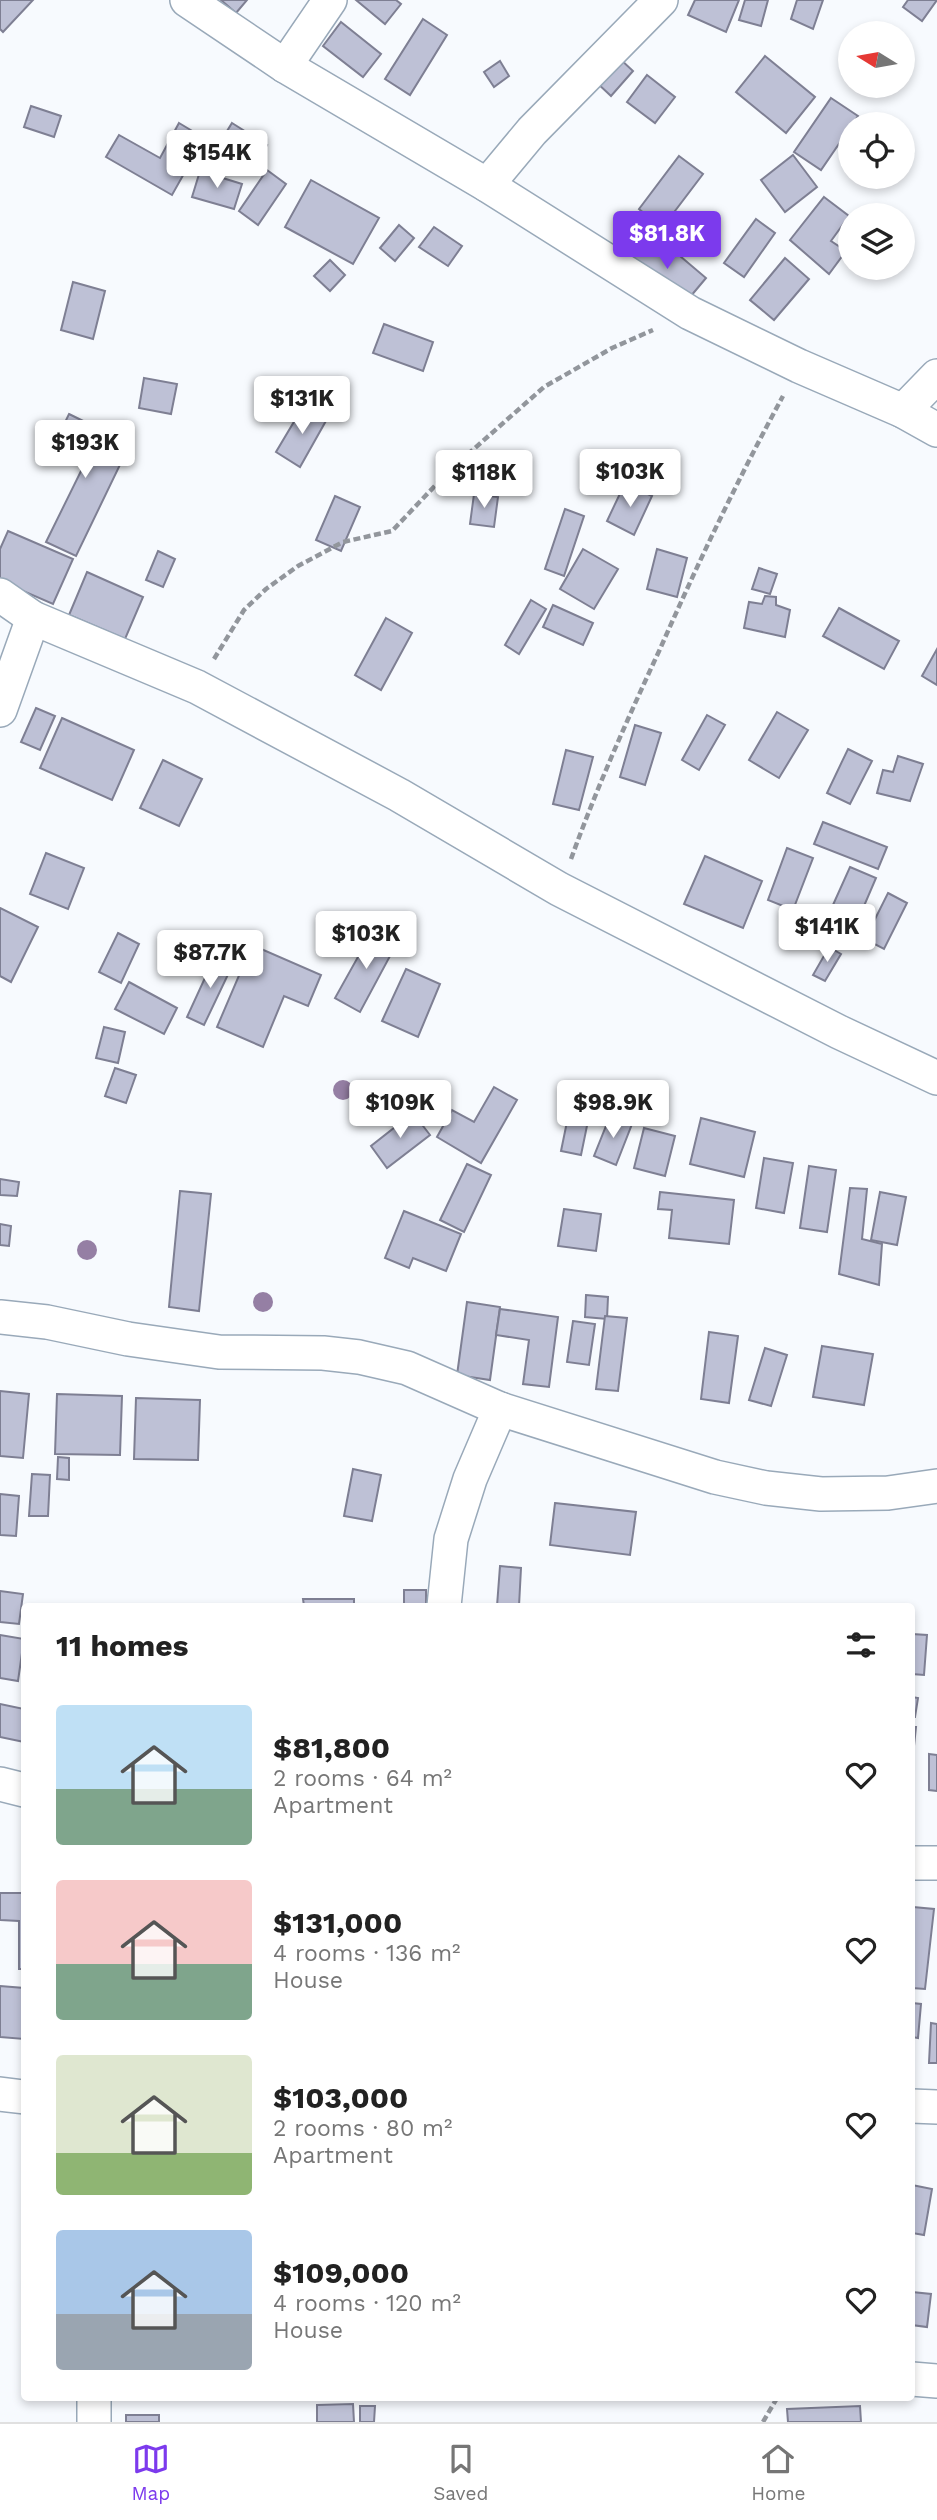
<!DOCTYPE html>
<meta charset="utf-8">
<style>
:root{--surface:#fff;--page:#f2f2f2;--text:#222;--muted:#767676;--line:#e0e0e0;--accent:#7c3aed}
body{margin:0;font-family:"Work Sans",sans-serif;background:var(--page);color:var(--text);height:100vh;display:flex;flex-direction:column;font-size:26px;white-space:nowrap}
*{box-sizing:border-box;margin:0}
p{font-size:23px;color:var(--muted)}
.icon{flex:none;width:38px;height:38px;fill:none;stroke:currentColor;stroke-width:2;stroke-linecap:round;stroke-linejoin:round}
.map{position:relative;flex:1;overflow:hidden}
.side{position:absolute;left:21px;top:1603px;width:894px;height:798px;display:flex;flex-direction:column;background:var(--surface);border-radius:7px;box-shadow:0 4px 10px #0003}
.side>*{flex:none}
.needle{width:46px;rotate:281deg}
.controls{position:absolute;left:838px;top:21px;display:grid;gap:14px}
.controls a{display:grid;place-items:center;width:77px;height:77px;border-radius:50%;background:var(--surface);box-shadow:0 4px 10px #0003;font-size:35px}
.price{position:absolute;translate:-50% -60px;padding:0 16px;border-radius:7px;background:#fff;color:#222;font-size:23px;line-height:46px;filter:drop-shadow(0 2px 4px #0008)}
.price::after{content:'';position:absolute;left:50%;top:42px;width:21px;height:16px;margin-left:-10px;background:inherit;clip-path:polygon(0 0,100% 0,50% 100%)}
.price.active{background:var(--accent);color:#fff}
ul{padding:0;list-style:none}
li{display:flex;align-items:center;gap:21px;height:175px;padding:0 35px}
li span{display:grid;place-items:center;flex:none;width:196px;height:140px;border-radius:7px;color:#555}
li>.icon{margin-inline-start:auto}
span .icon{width:84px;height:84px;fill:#fffc;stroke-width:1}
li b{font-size:30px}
h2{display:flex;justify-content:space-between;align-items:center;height:84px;padding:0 35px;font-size:30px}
.tabs{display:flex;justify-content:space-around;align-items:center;height:98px;border-top:2px solid var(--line);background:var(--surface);font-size:19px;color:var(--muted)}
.tabs a{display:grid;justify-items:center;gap:4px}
.tabs .active{color:var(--accent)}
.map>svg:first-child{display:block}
</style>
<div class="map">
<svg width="937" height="2422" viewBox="0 0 937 2422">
<rect width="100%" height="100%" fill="#f7fafe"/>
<g fill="#bec1d6" stroke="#7e7f93" stroke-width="2">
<path d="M0,0H33L3,32L0,29Z"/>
<path d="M221,0H247L236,13Z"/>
<path d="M356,0H396L401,4L385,24Z"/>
<path d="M695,0H739L726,32L688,15Z"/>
<path d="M745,0H768L761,26L739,20Z"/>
<path d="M797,0H823L813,29L791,19Z"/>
<path d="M908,0H937L922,21L903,7Z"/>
<path d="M423,19L447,35L410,95L385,79Z"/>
<path d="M341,22L381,54L363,77L323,46Z"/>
<path d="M765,56L815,97L786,133L736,92Z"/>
<path d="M618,57L633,71L611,96L596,82Z"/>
<path d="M500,61L509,76L494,87L484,72Z"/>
<path d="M647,75L675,97L655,123L627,102Z"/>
<path d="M831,98L858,116L821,170L794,152Z"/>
<path d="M31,106L61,116L54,137L24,127Z"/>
<path d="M179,123L204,138L172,195L106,157L119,135L160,158Z"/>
<path d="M232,123L267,145L252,171L216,149Z"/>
<path d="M903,145L913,153L903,164Z"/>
<path d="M793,155L817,187L785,212L761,180Z"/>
<path d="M679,156L703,174L662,228L639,209Z"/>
<path d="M267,170L286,184L258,225L239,211Z"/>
<path d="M200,171L242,184L234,209L192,197Z"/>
<path d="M311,180L379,218L353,264L285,227Z"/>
<path d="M824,197L849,216L831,241L846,251L829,274L790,240Z"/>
<path d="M756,219L775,233L744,277L724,263Z"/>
<path d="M399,225L414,238L395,261L380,248Z"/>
<path d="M434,227L462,246L448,266L419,247Z"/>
<path d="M654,234L706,278L680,309L627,265Z"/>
<path d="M785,258L809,279L774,320L750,300Z"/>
<path d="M330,260L345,275L330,291L314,276Z"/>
<path d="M73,282L105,291L93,339L61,330Z"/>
<path d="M384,324L433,342L423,371L373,353Z"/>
<path d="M144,378L177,384L171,414L139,408Z"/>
<path d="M304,405L327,419L300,467L276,452Z"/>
<path d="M69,414L130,444L76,556L46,542L85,463L53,447Z"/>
<path d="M625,483L652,496L634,535L607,521Z"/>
<path d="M474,494L498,497L494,527L470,524Z"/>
<path d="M335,496L360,507L341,551L316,540Z"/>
<path d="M565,509L584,516L564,576L545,569Z"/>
<path d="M8,531L73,559L53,604L0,581V549Z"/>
<path d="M583,549L618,569L594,609L560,589Z"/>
<path d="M657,549L687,558L677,597L647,589Z"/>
<path d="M158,551L175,559L163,587L146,580Z"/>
<path d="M759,568L777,574L770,594L752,589Z"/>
<path d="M87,572L143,597L125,639L69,615Z"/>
<path d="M765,596L776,597V605L790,610L785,637L744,628L749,602L762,604Z"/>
<path d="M531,600L546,609L519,654L505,645Z"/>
<path d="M553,605L593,623L583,645L543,627Z"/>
<path d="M839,608L899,641L884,669L823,636Z"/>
<path d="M386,618L412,633L381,690L355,675Z"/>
<path d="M937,649V685L922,676Z"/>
<path d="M36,708L55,716L40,750L21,742Z"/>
<path d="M777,712L808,730L779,778L749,760Z"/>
<path d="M707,715L725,725L699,770L682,760Z"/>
<path d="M62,718L134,750L112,800L40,768Z"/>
<path d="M635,725L661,733L645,785L620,777Z"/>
<path d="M848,749L872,761L850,804L827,793Z"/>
<path d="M566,750L593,757L579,810L553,804Z"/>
<path d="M898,756L923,764L910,801L877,793L883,770L893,772Z"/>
<path d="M163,760L202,779L179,826L140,808Z"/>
<path d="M823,822L887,847L878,869L814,844Z"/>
<path d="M787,848L813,858L793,910L768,900Z"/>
<path d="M46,853L84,868L68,909L30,894Z"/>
<path d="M705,856L762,881L743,928L684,904Z"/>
<path d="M850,867L876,878L849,941L841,936L843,922L828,916Z"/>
<path d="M888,893L907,903L884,949L865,939Z"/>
<path d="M0,908L38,927L11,982L0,976Z"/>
<path d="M373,930L397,943L360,1012L335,998Z"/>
<path d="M118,933L139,944L121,983L99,972Z"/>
<path d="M252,945L321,975L308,1006L284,996L263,1047L217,1027Z"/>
<path d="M829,947L841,954L825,981L813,975Z"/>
<path d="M215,956L233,964L204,1025L187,1017Z"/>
<path d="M406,969L440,984L418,1037L382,1021Z"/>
<path d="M129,982L177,1008L164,1034L115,1009Z"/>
<path d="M104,1027L125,1032L118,1063L96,1058Z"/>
<path d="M115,1068L136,1075L126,1103L105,1096Z"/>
<path d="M494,1087L517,1100L481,1163L437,1137L452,1110L474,1122Z"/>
<path d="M569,1112L589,1116L581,1155L561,1151Z"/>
<path d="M413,1113L430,1135L387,1168L371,1146Z"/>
<path d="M610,1116L632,1124L616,1165L594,1156Z"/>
<path d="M701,1118L755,1132L744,1177L690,1164Z"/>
<path d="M644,1128L675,1136L665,1176L634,1168Z"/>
<path d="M764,1158L793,1163L784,1213L756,1208Z"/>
<path d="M467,1164L491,1175L464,1232L440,1220Z"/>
<path d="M809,1166L836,1170L827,1232L800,1228Z"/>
<path d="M0,1179L19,1182L17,1196L0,1195Z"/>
<path d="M850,1188L867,1189L862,1239L882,1244L879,1285L839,1274Z"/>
<path d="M180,1191L211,1194L199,1311L169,1307Z"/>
<path d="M660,1192L734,1200L729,1244L669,1238L672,1210L658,1209Z"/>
<path d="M880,1192L906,1197L897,1245L871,1240Z"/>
<path d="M564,1209L601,1214L596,1251L558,1246Z"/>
<path d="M404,1211L461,1234L446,1271L413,1258L409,1268L385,1258Z"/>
<path d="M0,1224L11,1226L9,1246L0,1245Z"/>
<path d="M586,1295L608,1297L607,1319L585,1317Z"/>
<path d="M467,1302L500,1307L490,1380L457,1375Z"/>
<path d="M500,1309L558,1317L549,1387L523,1384L529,1340L496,1335Z"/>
<path d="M605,1316L627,1318L618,1391L596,1389Z"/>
<path d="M573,1321L595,1324L589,1365L567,1362Z"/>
<path d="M709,1332L738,1336L729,1403L701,1399Z"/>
<path d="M822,1346L873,1354L864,1405L813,1397Z"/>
<path d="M765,1348L787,1355L771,1406L749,1400Z"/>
<path d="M0,1391L29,1394L23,1458L0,1456Z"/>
<path d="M57,1394L122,1396L120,1455L55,1454Z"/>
<path d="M136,1398L200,1400L198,1460L134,1459Z"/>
<path d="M58,1457L69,1458V1480L57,1479Z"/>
<path d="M353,1469L381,1475L372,1521L344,1516Z"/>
<path d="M32,1474L50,1475L48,1516H29Z"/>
<path d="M0,1494L19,1496L16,1536L0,1535Z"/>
<path d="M555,1503L636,1512L630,1555L550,1545Z"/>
<path d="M500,1566L521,1568L519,1606H497Z"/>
<rect x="404" y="1590" width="22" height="16"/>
<path d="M0,1591L23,1594L19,1624L0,1622Z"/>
<path d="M303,1599H354V1606H304Z"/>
<path d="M912,1634L927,1635L924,1675L912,1674Z"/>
<path d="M0,1635L24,1639L18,1681L0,1678Z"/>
<path d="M912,1697L918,1698L915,1717H912Z"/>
<path d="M0,1704L24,1709V1742L0,1737Z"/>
<path d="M912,1727H916L912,1765Z"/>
<path d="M929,1754L937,1755V1791L929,1790Z"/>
<path d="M0,1893H24V1969H19V1921L0,1920Z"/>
<path d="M913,1907L934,1909L925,1989L912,1988Z"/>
<path d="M0,1986L24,1988V2039L0,2037Z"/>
<path d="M912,2003L921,2004L918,2038L912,2037Z"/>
<path d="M931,2023L937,2024V2063H929Z"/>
<path d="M912,2185L932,2189L924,2235L912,2233Z"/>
<path d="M912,2292L931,2294L927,2327L912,2325Z"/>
<path d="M353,2404L354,2422H317V2405Z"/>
<path d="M360,2406H375L374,2422H360Z"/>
<path d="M860,2406L861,2422H788L787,2409Z"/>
<rect x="126" y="2415" width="33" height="7"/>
</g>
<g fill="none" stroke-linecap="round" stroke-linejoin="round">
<g stroke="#99a9b9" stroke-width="36">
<g id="minor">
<path d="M187,0L285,66L487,185L690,313L799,366L903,411L937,430"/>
<path d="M285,66L330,0"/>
<path d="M487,185L532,131L661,0"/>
<path d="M903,411L937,376"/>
<path d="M0,595L33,618L197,687L399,795L559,889L839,1032L937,1078"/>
<path d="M0,710L33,618"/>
<path d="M0,1317L47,1322L128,1339L219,1352L323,1353L359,1357L407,1368L500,1409L715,1477L766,1488L821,1494L888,1493L937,1486"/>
<path d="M444,1606L451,1539L470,1479L500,1409"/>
<path d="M0,1784L24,1790"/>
<path d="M912,1863H937"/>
<path d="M0,2094L24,2097"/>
<path d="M912,2106L937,2107"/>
<path d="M912,2379L937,2381"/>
<path d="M94,2398V2422"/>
</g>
</g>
<g stroke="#92969c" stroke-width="4.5" stroke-dasharray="7 3.5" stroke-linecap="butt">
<path d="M214,659L244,610L266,589L298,566L343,542L392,531L450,470L544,387L612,348L653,330"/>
<path d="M571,859C597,787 628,718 660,649C698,563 738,479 783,396"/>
<path d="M763,2422L777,2398"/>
</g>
<use href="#minor" stroke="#fff" stroke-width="33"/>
</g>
<g fill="#957fa4">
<circle cx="343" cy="1090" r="10"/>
<circle cx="87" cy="1250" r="10"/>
<circle cx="263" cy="1302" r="10"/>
</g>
</svg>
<div class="controls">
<a><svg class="needle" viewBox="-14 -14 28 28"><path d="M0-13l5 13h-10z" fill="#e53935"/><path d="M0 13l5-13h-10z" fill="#767676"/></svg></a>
<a><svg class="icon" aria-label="locate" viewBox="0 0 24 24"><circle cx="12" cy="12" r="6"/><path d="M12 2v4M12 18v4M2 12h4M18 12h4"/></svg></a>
<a><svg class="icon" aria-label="layers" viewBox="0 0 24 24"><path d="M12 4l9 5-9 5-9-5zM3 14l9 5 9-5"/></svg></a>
</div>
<b class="price" style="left:217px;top:190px">$154K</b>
<b class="price active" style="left:667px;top:271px">$81.8K</b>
<b class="price" style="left:302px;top:436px">$131K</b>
<b class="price" style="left:85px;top:480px">$193K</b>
<b class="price" style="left:630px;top:509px">$103K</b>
<b class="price" style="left:484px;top:510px">$118K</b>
<b class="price" style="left:827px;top:964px">$141K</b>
<b class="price" style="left:366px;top:971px">$103K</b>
<b class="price" style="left:210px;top:990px">$87.7K</b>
<b class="price" style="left:400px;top:1140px">$109K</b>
<b class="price" style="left:613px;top:1140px">$98.9K</b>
<section class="side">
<h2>11 homes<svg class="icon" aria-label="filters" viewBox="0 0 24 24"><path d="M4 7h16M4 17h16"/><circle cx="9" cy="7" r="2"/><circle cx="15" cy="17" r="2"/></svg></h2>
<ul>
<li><span style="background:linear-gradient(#bfe0f5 60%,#7fa58c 0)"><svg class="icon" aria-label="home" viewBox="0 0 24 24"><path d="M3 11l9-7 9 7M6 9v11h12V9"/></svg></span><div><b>$81,800</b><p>2 rooms · 64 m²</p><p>Apartment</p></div><svg class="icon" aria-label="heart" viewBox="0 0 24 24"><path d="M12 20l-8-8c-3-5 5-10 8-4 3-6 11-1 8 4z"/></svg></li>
<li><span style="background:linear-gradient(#f6c9c9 60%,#7fa58c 0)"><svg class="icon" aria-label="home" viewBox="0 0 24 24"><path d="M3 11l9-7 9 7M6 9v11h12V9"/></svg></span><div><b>$131,000</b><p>4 rooms · 136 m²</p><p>House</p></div><svg class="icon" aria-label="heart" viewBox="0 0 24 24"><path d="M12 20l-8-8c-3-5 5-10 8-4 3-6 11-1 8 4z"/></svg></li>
<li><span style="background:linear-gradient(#dfe7d0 70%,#8fb573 0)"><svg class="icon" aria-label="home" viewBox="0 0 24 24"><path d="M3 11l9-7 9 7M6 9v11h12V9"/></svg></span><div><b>$103,000</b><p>2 rooms · 80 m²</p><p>Apartment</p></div><svg class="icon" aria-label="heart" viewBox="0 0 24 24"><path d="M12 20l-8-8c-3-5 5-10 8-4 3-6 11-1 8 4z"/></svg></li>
<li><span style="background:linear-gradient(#a9c7e8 60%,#9aa5b1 0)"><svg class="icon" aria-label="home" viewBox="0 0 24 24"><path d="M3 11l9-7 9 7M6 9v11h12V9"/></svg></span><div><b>$109,000</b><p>4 rooms · 120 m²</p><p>House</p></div><svg class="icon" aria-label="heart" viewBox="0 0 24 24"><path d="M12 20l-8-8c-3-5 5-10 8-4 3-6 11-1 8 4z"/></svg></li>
</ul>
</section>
</div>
<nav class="tabs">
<a class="active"><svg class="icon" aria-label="map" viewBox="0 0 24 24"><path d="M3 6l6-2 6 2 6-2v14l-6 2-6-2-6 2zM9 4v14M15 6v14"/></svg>Map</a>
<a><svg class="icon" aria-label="saved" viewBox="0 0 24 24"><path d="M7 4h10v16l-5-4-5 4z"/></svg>Saved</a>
<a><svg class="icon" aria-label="home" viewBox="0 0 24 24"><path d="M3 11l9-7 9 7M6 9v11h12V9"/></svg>Home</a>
</nav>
